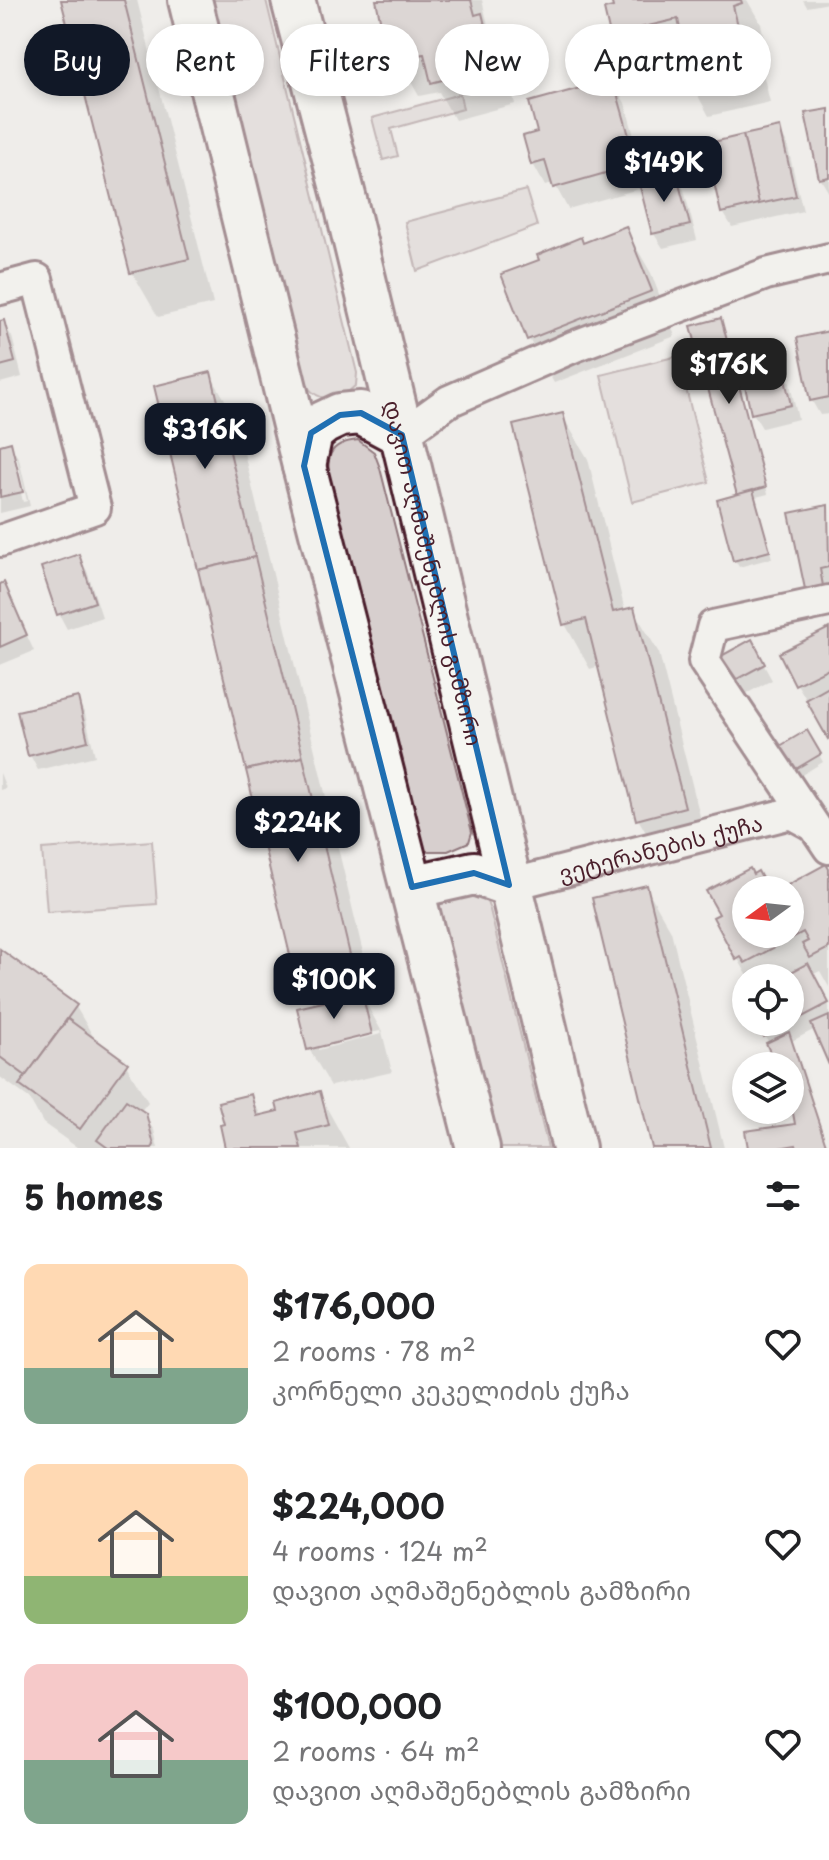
<!DOCTYPE html>
<meta charset="utf-8">
<style>
:root{--surface:#fff;--page:#f2f2f2;--text:#202124;--muted:#757577;--accent:#111827}
body{margin:0;font-family:"Playpen Sans","Noto Sans Georgian",sans-serif;background:var(--page);color:var(--text);height:100vh;display:flex;flex-direction:column;font-size:30px;white-space:nowrap}
*{box-sizing:border-box;margin:0}
p{font-size:26px;color:var(--muted)}
.icon{flex:none;width:44px;height:44px;fill:none;stroke:currentColor;stroke-width:2;stroke-linecap:round;stroke-linejoin:round}
.map{position:relative;height:1148px;overflow:hidden}
.side{display:flex;flex-direction:column;background:var(--surface);flex:1}
.side>*{flex:none}
.banner{position:absolute;left:24px;top:24px;width:782px;height:72px;display:flex;gap:16px}
.needle{width:52px;rotate:255deg}
.fabs{position:absolute;left:732px;top:876px;display:grid;gap:16px}
.fabs a{display:grid;place-items:center;width:72px;height:72px;border-radius:50%;background:var(--surface);box-shadow:0 4px 12px #0003;font-size:40px}
.price{position:absolute;translate:-50% -68px;padding:0 18px;border-radius:16px;background:var(--accent);color:#fff;font-size:26px;line-height:52px;filter:drop-shadow(0 2px 4px #0008)}
.price::after{content:'';position:absolute;left:50%;top:48px;width:24px;height:18px;margin-left:-12px;background:inherit;clip-path:polygon(0 0,100% 0,50% 100%)}
.price.active{background:#222;color:#fff}
ul{padding:0;list-style:none}
li{display:flex;align-items:center;gap:24px;height:200px;padding:0 24px}
li span{display:grid;place-items:center;flex:none;width:224px;height:160px;border-radius:16px;color:#555}
li>.icon{margin-inline-start:auto}
span .icon{width:96px;height:96px;fill:#fffc;stroke-width:1}
li b{font-size:34px}
h2{display:flex;justify-content:space-between;align-items:center;height:96px;padding:0 24px;font-size:34px}
.pill{padding:0 28px;border-radius:36px;background:var(--surface);box-shadow:0 4px 12px #0003;font-size:28px;line-height:72px}
.pill.active{background:var(--accent);color:#fff}
.map>svg:first-child{display:block}
</style>
<div class="map">
<svg width="829" height="1148" viewBox="0 0 829 1148">
<rect width="100%" height="100%" fill="#efedea"/>
<filter id="ink" filterUnits="userSpaceOnUse"><feTurbulence type="fractalNoise" baseFrequency=".0125" numOctaves="2"/><feDisplacementMap in="SourceGraphic" scale="16" xChannelSelector="R" yChannelSelector="G"/><feConvolveMatrix kernelMatrix="1 2 1 2 8 2 1 2 1" color-interpolation-filters="sRGB"/></filter>
<g filter="url(#ink)">
<g fill="#d7cfce" stroke="#90777c" stroke-width="2">
<path d="M212,0H266L357,373L356,385C341,400 321,405 307,386Z"/>
<path d="M460,94L463,109L391,129L398,156L383,160L372,118Z"/>
<path d="M526,190L537,226L417,271L405,222Z"/>
<path d="M678,356L709,482L632,502L601,375Z"/>
<path d="M358,440L374,452L380,468L472,832L469,842L448,851H424L330,485C326,458 327,443 358,440Z"/>
<path d="M152,841L157,904L47,912L42,849Z"/>
<path d="M460,887L485,897L490,910L548,1148H494L437,915L442,899Z"/>
</g>
<g fill="#0003" fill-rule="evenodd">
<path d="M63,0H137L213,304L158,317L132,272Z"/>
<path d="M378,0H482L489,29L502,52L515,104L455,120L439,92L419,96L398,59L393,40L383,23Z"/>
<path d="M613,0H747L761,24L766,48L757,50L770,102L709,116L683,68L638,79L612,34L615,9Z"/>
<path d="M803,0H829V3L807,7Z"/>
<path d="M612,81L625,103L647,183L676,176L684,190L697,240L663,248L654,234L642,188L568,209L554,183L545,186L533,164L540,133Z"/>
<path d="M829,111V193L820,178Z"/>
<path d="M779,129L787,144L803,211L732,227L723,212Z"/>
<path d="M625,228L651,273L675,336L554,383L529,339L583,245Z"/>
<path d="M720,320L768,494L756,497L772,558L739,567L735,560L739,496Z"/>
<path d="M3,323L12,337L22,377L0,383V324Z"/>
<path d="M829,333V414L820,415L812,401Z"/>
<path d="M776,347L785,362L798,419L762,428L753,413Z"/>
<path d="M210,374L236,419L375,1003L367,1005L382,1032L392,1072L331,1086L309,1049L316,1006L296,972L157,387ZM380,1031L381,1034L318,1050V1045Z"/>
<path d="M562,415L588,459L625,611L633,609L659,653L709,852L664,863L638,819L600,666L590,669L565,624Z"/>
<path d="M10,445L19,459L30,506L0,513V447ZM13,458H17L27,501L23,502Z"/>
<path d="M827,507L829,511V583H827L829,595L816,604L807,589L792,515Z"/>
<path d="M79,556L87,571L102,617L67,629L59,614Z"/>
<path d="M3,584L34,651L0,665V586Z"/>
<path d="M829,630V737L797,684Z"/>
<path d="M751,642L772,680L738,698L717,660Z"/>
<path d="M77,699L85,714L95,756L38,770L30,755Z"/>
<path d="M807,733L823,762L800,776L783,746Z"/>
<path d="M0,773L6,788L0,790Z"/>
<path d="M826,867L829,873V987L820,971L812,975L829,1006V1060L815,1029L792,1041L827,1148H750L797,1125L790,1090V1066H779L759,1022H790V978H749L738,959L721,915L758,874L767,890H746V934H790V890L783,889Z"/>
<path d="M646,887L671,931L724,1148H655Z"/>
<path d="M0,951L76,1007L97,1043L126,1065L148,1102L140,1112L154,1130L158,1148H78L43,1123L29,1098L0,1077Z"/>
<path d="M319,1094L349,1148H228L250,1096L262,1117L280,1112Z"/>
</g>
<g fill="#c6babb" stroke="#4a1f2b" stroke-width="2">
<path d="M61,0H124L189,259L130,273Z"/>
<path d="M376,0H471L475,15L482,13L495,66L431,83L424,54L396,59L387,22L381,24Z"/>
<path d="M611,0H741L742,3L733,6L746,57L682,72L675,46L683,44L678,19L610,35L604,9L613,7Z"/>
<path d="M613,79L637,164L553,188L545,161L531,165L523,136L537,132L529,102Z"/>
<path d="M829,109V177L819,179L805,113Z"/>
<path d="M780,127L796,196L759,204L743,135Z"/>
<path d="M743,135L759,204L721,213L705,144Z"/>
<path d="M676,173L690,225L652,234L639,183Z"/>
<path d="M626,226L652,291L527,340L501,274L539,260L537,255L581,237L583,243Z"/>
<path d="M721,318L766,487L737,495L691,326Z"/>
<path d="M4,320L15,362L0,366V321Z"/>
<path d="M829,331V397L810,401L797,338Z"/>
<path d="M777,345L791,405L751,414L738,354Z"/>
<path d="M211,372L255,557L198,570L154,386Z"/>
<path d="M563,413L613,612L634,607L685,807L636,820L586,619L563,625L513,425Z"/>
<path d="M11,442L23,492L0,497V445Z"/>
<path d="M753,490L770,551L733,561L717,500Z"/>
<path d="M828,505L829,567L820,569L823,586L805,589L789,513Z"/>
<path d="M79,554L95,602L57,615L41,567Z"/>
<path d="M255,557L303,757L246,770L198,570Z"/>
<path d="M4,582L27,635L0,647V584Z"/>
<path d="M829,628V668L795,685L779,653Z"/>
<path d="M752,639L765,664L728,684L714,660Z"/>
<path d="M829,687V738L828,739L806,700Z"/>
<path d="M78,697L88,741L28,756L17,711Z"/>
<path d="M807,730L821,754L794,770L780,746Z"/>
<path d="M303,757L351,959L294,972L246,770Z"/>
<path d="M826,864L829,869V948L810,958L802,944L808,941L803,932L745,963L741,957L736,960L713,917L719,914L706,891L750,868L753,874L758,871L764,882L759,884L762,890H746V934H790V890L780,889Z"/>
<path d="M647,885L711,1148H652L592,898Z"/>
<path d="M0,949L77,1005L26,1076L0,1057Z"/>
<path d="M808,963L829,1003L764,1037L756,1022H790V978H780Z"/>
<path d="M362,993L372,1034L307,1050L297,1008Z"/>
<path d="M829,1016V1065L811,1024Z"/>
<path d="M68,1019L128,1063L80,1129L19,1085Z"/>
<path d="M789,1032L827,1148H797L796,1145L779,1148H748L745,1131L795,1124L790,1097V1066H776L766,1043Z"/>
<path d="M320,1091L329,1125L297,1133L301,1148H225L220,1125L224,1124L218,1102L251,1094L257,1116L278,1111L276,1103Z"/>
<path d="M126,1100L146,1113L154,1145L152,1148H108L97,1140Z"/>
</g>
<g fill="none" stroke-linecap="round" stroke-linejoin="round">
<g stroke="#4a1f2b" stroke-width="36">
<g id="minor">
<path d="M0,289L37,279L95,508L0,541"/>
<path d="M402,435L449,401L575,346L766,274L829,259"/>
<path d="M829,601L713,626L704,661L829,848"/>
<path id="s1" d="M509,885L791,813L811,824"/>
</g>
</g>
<g stroke="#4a1f2b" stroke-width="48">
<g id="secondary">
<path d="M190,0L304,466L478,1148"/>
<path id="s2" d="M293,0L345,200L574,1148"/>
<path d="M304,466L311,433L323,423L340,415L361,413L402,435"/>
<path d="M412,887L474,873L509,885"/>
</g>
</g>
<use href="#minor" stroke="#f6f6f2" stroke-width="30"/>
<use href="#secondary" stroke="#f6f6f2" stroke-width="42"/>
</g>
</g>
<path d="M0 0H829V1148H0ZM361,413L402,435L509,885L474,873L412,887L304,466L311,433L340,415Z" fill="#efedea" fill-opacity=".55" fill-rule="evenodd"/>
<path fill="none" stroke="#1f6fb2" stroke-width="6" stroke-linejoin="round" d="M361,413L402,435L509,885L474,873L412,887L304,466L311,433L340,415Z"/>
<g text-anchor="middle" dominant-baseline="central" stroke-width="8" stroke-linejoin="round" paint-order="stroke">
<g font-size="22" fill="#4a1f2b" stroke="#f6f6f2">
<text stroke="none"><textPath href="#s2" startOffset="590">დავით აღმაშენებლის გამზირი</textPath></text>
<text stroke="none"><textPath href="#s1" startOffset="156">ვეტერანების ქუჩა</textPath></text>
</g>
</g>
</svg>
<div class="fabs">
<a><svg class="needle" viewBox="-14 -14 28 28"><path d="M0-13l5 13h-10z" fill="#e53935"/><path d="M0 13l5-13h-10z" fill="#757577"/></svg></a>
<a><svg class="icon" aria-label="locate" viewBox="0 0 24 24"><circle cx="12" cy="12" r="6"/><path d="M12 2v4M12 18v4M2 12h4M18 12h4"/></svg></a>
<a><svg class="icon" aria-label="layers" viewBox="0 0 24 24"><path d="M12 4l9 5-9 5-9-5zM3 14l9 5 9-5"/></svg></a>
</div>
<b class="price" style="left:664px;top:204px">$149K</b>
<b class="price active" style="left:729px;top:406px">$176K</b>
<b class="price" style="left:205px;top:471px">$316K</b>
<b class="price" style="left:298px;top:864px">$224K</b>
<b class="price" style="left:334px;top:1021px">$100K</b>
<div class="banner">
<a class="pill active">Buy</a>
<a class="pill">Rent</a>
<a class="pill">Filters</a>
<a class="pill">New</a>
<a class="pill">Apartment</a>
</div>
</div>
<section class="side">
<h2>5 homes<svg class="icon" aria-label="filters" viewBox="0 0 24 24"><path d="M4 7h16M4 17h16"/><circle cx="9" cy="7" r="2"/><circle cx="15" cy="17" r="2"/></svg></h2>
<ul>
<li><span style="background:linear-gradient(#ffd9b3 65%,#7fa58c 0)"><svg class="icon" aria-label="home" viewBox="0 0 24 24"><path d="M3 11l9-7 9 7M6 9v11h12V9"/></svg></span><div><b>$176,000</b><p>2 rooms · 78 m²</p><p>კორნელი კეკელიძის ქუჩა</p></div><svg class="icon" aria-label="heart" viewBox="0 0 24 24"><path d="M12 20l-8-8c-3-5 5-10 8-4 3-6 11-1 8 4z"/></svg></li>
<li><span style="background:linear-gradient(#ffd9b3 70%,#8fb573 0)"><svg class="icon" aria-label="home" viewBox="0 0 24 24"><path d="M3 11l9-7 9 7M6 9v11h12V9"/></svg></span><div><b>$224,000</b><p>4 rooms · 124 m²</p><p>დავით აღმაშენებლის გამზირი</p></div><svg class="icon" aria-label="heart" viewBox="0 0 24 24"><path d="M12 20l-8-8c-3-5 5-10 8-4 3-6 11-1 8 4z"/></svg></li>
<li><span style="background:linear-gradient(#f6c9c9 60%,#7fa58c 0)"><svg class="icon" aria-label="home" viewBox="0 0 24 24"><path d="M3 11l9-7 9 7M6 9v11h12V9"/></svg></span><div><b>$100,000</b><p>2 rooms · 64 m²</p><p>დავით აღმაშენებლის გამზირი</p></div><svg class="icon" aria-label="heart" viewBox="0 0 24 24"><path d="M12 20l-8-8c-3-5 5-10 8-4 3-6 11-1 8 4z"/></svg></li>
</ul>
</section>
